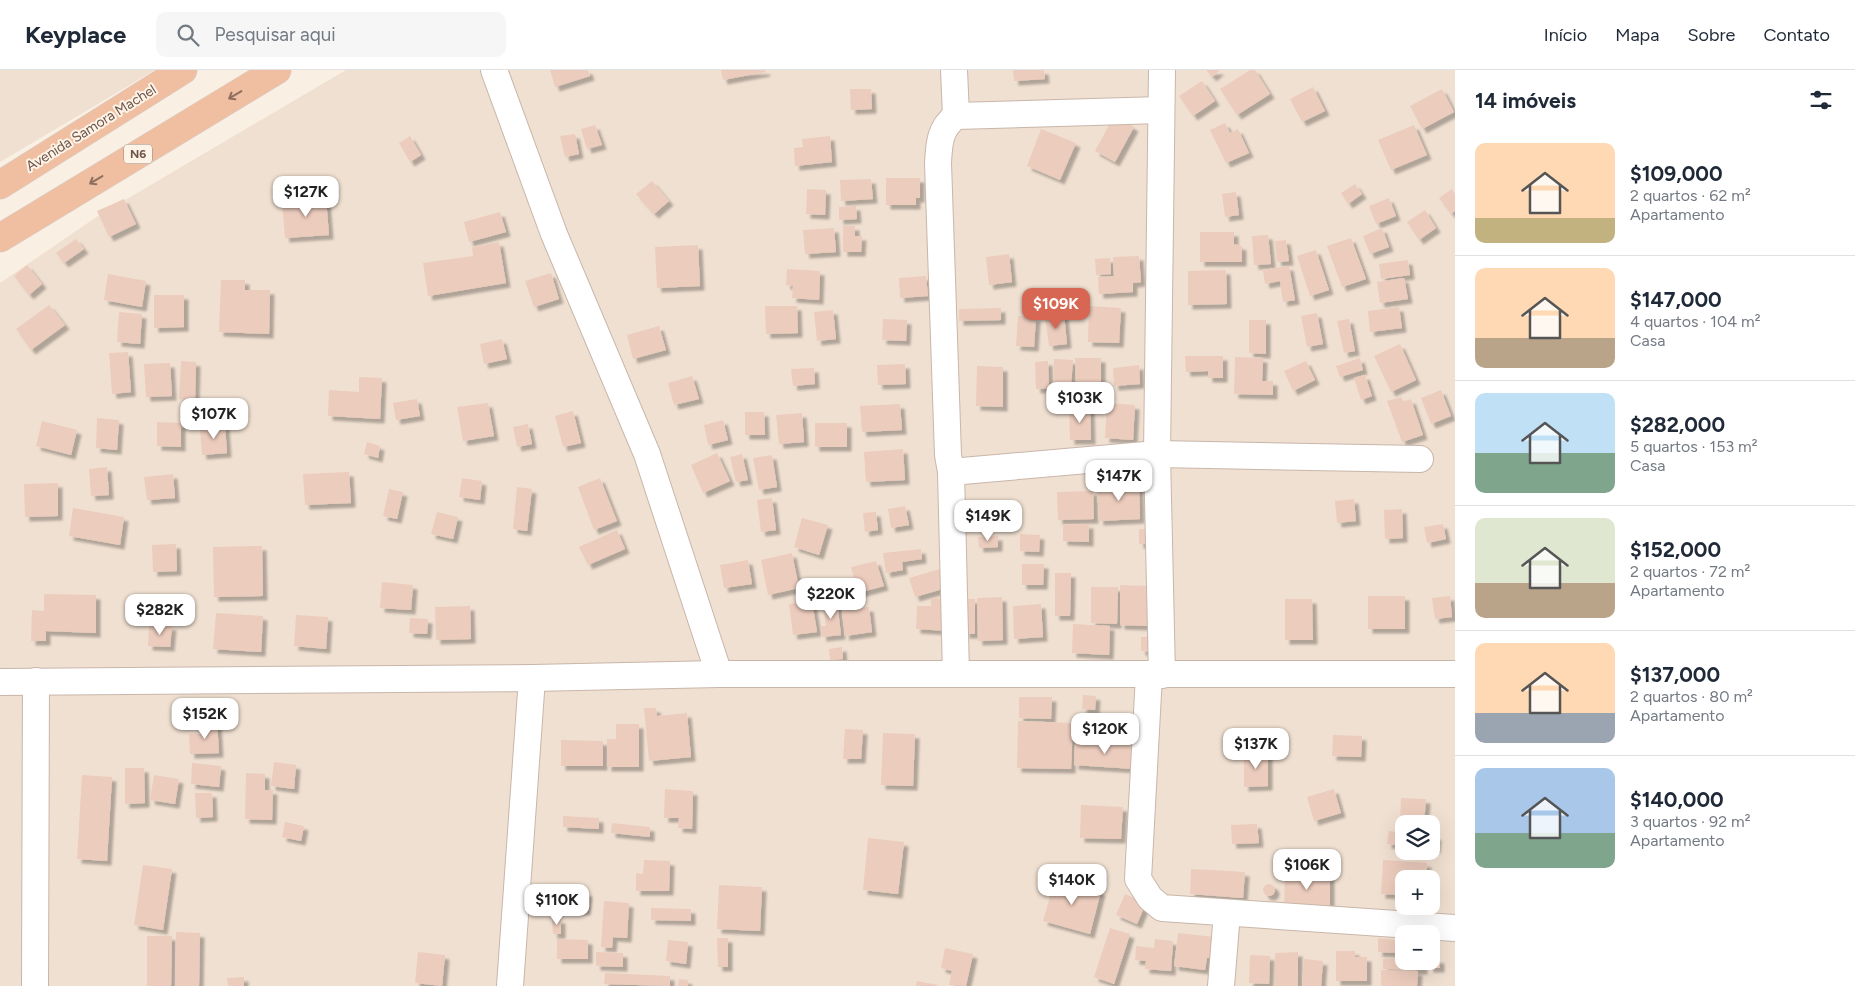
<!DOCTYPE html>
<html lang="pt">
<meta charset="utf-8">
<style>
:root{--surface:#fff;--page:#f6f6f7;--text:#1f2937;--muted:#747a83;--line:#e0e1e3;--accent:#d76753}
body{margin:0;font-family:Figtree,sans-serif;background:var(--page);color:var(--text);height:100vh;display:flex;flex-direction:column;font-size:19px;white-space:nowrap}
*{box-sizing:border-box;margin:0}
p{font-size:16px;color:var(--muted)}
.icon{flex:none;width:28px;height:28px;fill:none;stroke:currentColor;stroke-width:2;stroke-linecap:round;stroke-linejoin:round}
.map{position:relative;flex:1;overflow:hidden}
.sheet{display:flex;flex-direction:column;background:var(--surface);width:400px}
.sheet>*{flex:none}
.fabs{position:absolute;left:1395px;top:745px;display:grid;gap:10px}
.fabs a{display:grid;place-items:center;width:45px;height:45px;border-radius:10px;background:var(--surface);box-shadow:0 5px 20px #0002;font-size:25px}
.price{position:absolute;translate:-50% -42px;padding:0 11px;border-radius:10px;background:#fff;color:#222;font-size:16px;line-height:32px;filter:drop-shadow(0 1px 2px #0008)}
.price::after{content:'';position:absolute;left:50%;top:30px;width:15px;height:11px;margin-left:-8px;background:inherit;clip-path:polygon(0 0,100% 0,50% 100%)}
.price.on{background:var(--accent);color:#fff}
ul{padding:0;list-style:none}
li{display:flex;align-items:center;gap:15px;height:125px;padding:0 20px}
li+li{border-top:1px solid var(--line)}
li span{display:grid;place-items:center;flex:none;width:140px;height:100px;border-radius:10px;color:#555}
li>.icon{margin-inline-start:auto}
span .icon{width:60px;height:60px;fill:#fffc;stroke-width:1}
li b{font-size:21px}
h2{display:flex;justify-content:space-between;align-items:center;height:60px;padding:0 20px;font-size:21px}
header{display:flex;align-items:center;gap:30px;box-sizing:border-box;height:70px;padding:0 25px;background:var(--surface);border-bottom:1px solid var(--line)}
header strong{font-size:24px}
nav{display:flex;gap:28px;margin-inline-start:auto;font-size:18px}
.search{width:350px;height:45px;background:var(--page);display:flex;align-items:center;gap:12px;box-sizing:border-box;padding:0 18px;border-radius:10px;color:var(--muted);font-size:19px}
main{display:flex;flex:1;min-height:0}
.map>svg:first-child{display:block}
</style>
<header>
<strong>Keyplace</strong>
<div class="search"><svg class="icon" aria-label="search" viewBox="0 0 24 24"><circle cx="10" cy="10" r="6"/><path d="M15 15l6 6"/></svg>Pesquisar aqui</div>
<nav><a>Início</a><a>Mapa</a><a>Sobre</a><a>Contato</a></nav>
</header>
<main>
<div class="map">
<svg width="1455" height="916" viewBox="0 0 1455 916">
<defs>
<filter id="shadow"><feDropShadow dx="4.5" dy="4.5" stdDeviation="1" flood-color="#0004"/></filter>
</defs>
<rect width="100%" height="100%" fill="#f9efe2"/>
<g fill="#f0e0d1" fill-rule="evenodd">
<path d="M0,0H155L0,92Z"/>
<path d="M346,0H1455V916H0V213L98,146ZM1404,754H1431V781H1404ZM1404,809H1431V836H1404ZM1404,864H1431V891H1404Z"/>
</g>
<g fill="#ecccbd" filter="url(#shadow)">
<path d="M550,0H588L590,6L555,17Z"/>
<path d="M721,0H765L766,2L723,10Z"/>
<path d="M1013,0H1044L1045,9L1014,11Z"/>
<path d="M1206,0H1220L1212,7Z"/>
<path d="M1250,0H1255L1270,24L1237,45L1220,19Z"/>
<path d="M1202,11L1215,31L1193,46L1179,26Z"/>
<path d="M1313,17L1325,41L1302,52L1290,29Z"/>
<path d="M850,19H871L872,39L851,40Z"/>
<path d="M1442,19L1454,42L1422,59L1410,36Z"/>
<path d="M1114,46L1134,57L1115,92L1095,81Z"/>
<path d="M1225,53L1230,63L1238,59L1249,83L1226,93L1210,60Z"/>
<path d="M595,55L602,75L587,79L581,59Z"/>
<path d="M1414,55L1427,85L1391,100L1378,70Z"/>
<path d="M1041,59L1076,73L1060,110L1027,96Z"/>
<path d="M575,64L579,84L565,87L560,66Z"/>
<path d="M410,66L421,85L410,92L399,73Z"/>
<path d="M830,66L832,92L795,96L794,78L803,77L802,69Z"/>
<path d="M886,108H920V128H916V135H886Z"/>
<path d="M871,109L873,129L841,131L840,110Z"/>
<path d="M652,111L669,131L654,144L636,124Z"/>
<path d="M1355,114L1362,124L1348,134L1341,123Z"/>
<path d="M807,119L826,120L825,145L806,144Z"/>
<path d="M1452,119L1455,124V141L1451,144L1439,128Z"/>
<path d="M1236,122L1239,145L1225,147L1222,124Z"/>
<path d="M326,128L329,165L285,168L282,131Z"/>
<path d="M1389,128L1396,146L1376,154L1369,136Z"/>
<path d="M124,129L136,154L109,167L97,141Z"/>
<path d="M856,136L857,149L839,150V137Z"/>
<path d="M1425,140L1436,158L1419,170L1407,152Z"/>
<path d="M500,142L506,162L469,172L464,152Z"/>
<path d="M843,156H855V166H862L861,182H843Z"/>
<path d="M834,158L836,182L805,184L803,160Z"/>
<path d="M1382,158L1389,177L1370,184L1363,166Z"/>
<path d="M1200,162H1234V174L1242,176V192H1200Z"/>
<path d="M1268,165L1271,194L1254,195L1252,166Z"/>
<path d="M1351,168L1366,209L1342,217L1327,176Z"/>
<path d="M76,169L84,179L64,193L56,183Z"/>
<path d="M1286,170L1289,191L1277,192L1275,171Z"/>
<path d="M499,172L506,213L428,226L423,193L473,186L472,177Z"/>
<path d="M698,175L700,216L657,218L655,177Z"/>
<path d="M1316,180L1329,220L1310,226L1297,186Z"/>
<path d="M1009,184L1012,212L989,215L986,187Z"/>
<path d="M1139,186L1141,212L1133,213V222L1099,224L1098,207L1114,206L1113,187Z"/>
<path d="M1110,188L1111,204L1096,205L1095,189Z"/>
<path d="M1408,190L1410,205L1381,209L1379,194Z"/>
<path d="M27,195L42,214L29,225L14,206Z"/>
<path d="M1289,196L1295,230L1283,232L1280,211L1265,214L1263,200Z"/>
<path d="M787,199L820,201L819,230L792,228L793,216L786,215Z"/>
<path d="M1226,200L1227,234L1188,235V201Z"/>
<path d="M551,203L559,229L534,237L525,211Z"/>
<path d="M108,204L146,211L142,237L104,230Z"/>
<path d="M926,206L928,226L900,228L899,208Z"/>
<path d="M1404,208L1408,229L1380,233L1377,212Z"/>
<path d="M221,210H245V220H270L269,264L219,262Z"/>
<path d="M154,225H184V257L154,258Z"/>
<path d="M49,235L65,255L31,280L16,259Z"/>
<path d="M765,236H797L798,263L766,264Z"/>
<path d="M1089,236L1121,238L1119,273L1088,272Z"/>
<path d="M1399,237L1402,258L1370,262L1368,241Z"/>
<path d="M1001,238V250L959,251V239Z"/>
<path d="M833,240L836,269L817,271L814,242Z"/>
<path d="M119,242L142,244L140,274L117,272Z"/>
<path d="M1317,243L1323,274L1307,277L1301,246Z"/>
<path d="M1064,244L1067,274L1049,276L1045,246Z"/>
<path d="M1018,246L1036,247L1034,277L1016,276Z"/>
<path d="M883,249L907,250L906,271L882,270Z"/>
<path d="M1349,249L1355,281L1344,283L1337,251Z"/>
<path d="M1249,250H1266V284L1249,283Z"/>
<path d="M659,256L666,280L633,289L627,265Z"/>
<path d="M502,269L507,289L484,294L480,274Z"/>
<path d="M1400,274L1416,310L1391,322L1374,286Z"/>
<path d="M128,282L131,322L112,324L109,283Z"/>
<path d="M1185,286H1223V308H1208V301L1186,302Z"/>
<path d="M1235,287L1263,288L1262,311H1273V325L1234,324Z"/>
<path d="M1075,288H1101V316H1076Z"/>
<path d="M1360,288L1363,300L1340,307L1336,296Z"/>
<path d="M1054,289L1073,290L1071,316L1053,315Z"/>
<path d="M181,291L196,292L195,330L179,329Z"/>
<path d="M1048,291L1049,318L1036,319L1035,292Z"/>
<path d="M1306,291L1315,310L1293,321L1284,301Z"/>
<path d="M170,293L172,326L146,327L144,294Z"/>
<path d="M905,294L906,314L878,315L877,295Z"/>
<path d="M1139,295L1140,314L1114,316L1113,298Z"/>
<path d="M977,296L1003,297V337L976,336Z"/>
<path d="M814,298L815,314L793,316L791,299Z"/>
<path d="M1365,305L1372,326L1361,330L1354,308Z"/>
<path d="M692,306L699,329L674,335L668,313Z"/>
<path d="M359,307L382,308L380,349L328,346L329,320L359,322Z"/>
<path d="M1441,320L1451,346L1431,354L1421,328Z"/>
<path d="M1401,327L1403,332L1411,329L1423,365L1402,372L1387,331Z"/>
<path d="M417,329L420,346L396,350L393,333Z"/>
<path d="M488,333L494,366L463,371L457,337Z"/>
<path d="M1107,333L1135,335L1133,370L1105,368Z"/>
<path d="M900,334L902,360L862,362L860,336Z"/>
<path d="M1069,338H1090L1091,370H1070Z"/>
<path d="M573,341L581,373L563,377L555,346Z"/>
<path d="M745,342H764L765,365H745Z"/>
<path d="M802,343L804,372L779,374L776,345Z"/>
<path d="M97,348L119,350L117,380L96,378Z"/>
<path d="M723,350L728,370L708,375L704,355Z"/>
<path d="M42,351L77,360L71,385L36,376Z"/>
<path d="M157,352L181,353V377L157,376Z"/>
<rect x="815" y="353" width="32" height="24"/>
<path d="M528,354L532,374L517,377L513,357Z"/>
<path d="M225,355L227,383L202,385L200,357Z"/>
<path d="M367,372L380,376L378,388L364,384Z"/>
<path d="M903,379L905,410L866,412L864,382Z"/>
<path d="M717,383L730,411L703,423L691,395Z"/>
<path d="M742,384L748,410L736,412L730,387Z"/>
<path d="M772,385L777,417L759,420L753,388Z"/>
<path d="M107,397L109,425L91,426L89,399Z"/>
<path d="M349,402L351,433L305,435L303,404Z"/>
<path d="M173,404L175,428L147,430L144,407Z"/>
<path d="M462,408L482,411L480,430L459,427Z"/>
<path d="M600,408L617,451L594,460L578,417Z"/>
<path d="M58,413V446L25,447L24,414Z"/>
<path d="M1139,414L1140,449L1099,451L1097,415Z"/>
<path d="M517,417L532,419L527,461L513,459Z"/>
<path d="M389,419L403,422L397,449L383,446Z"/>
<path d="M1093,421L1094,449L1058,450L1057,422Z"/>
<path d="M772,428L776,460L761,462L757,430Z"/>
<path d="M1354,429L1356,451L1337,453L1335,431Z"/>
<path d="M905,436L909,455L891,458L888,439Z"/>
<path d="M73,438L124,447L120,475L69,466Z"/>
<path d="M1402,439L1403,468L1385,469L1384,440Z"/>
<path d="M437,442L458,447L453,469L431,464Z"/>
<path d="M876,442L878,460L865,462L863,443Z"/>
<path d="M802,448L828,455L819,485L794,477Z"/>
<path d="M1063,454H1089V472L1063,471Z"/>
<path d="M1443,454L1446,469L1427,473L1424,457Z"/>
<path d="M1139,459H1152L1153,474H1139Z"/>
<path d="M617,460L625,479L588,495L579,477Z"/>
<path d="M1020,464L1040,465L1039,482L1020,481Z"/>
<path d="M998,466V477L979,478L978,467Z"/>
<path d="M176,474L177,501L153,502L152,475Z"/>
<path d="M262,476L263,526L214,527L213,477Z"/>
<path d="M921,479L922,489L902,492L903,500L886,503L883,483Z"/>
<path d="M792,483L799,518L768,525L761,490Z"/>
<path d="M748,490L752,514L724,518L720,495Z"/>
<path d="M876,491L884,516L858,523L851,497Z"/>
<path d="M1022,494H1044L1043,515H1022Z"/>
<path d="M940,499L946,518L915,527L909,508Z"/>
<path d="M1055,503H1071L1070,546H1055Z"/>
<path d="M382,512L413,515L411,540L380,538Z"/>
<path d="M1120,515L1148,516V556L1120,555Z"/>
<path d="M1091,517H1118L1117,554L1091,553Z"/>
<path d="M44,524L96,525V563L46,561V571H31L32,540L44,541Z"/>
<rect x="1368" y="526" width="37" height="33"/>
<path d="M1450,526L1452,547L1435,549L1432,528Z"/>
<path d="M1002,527L1003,570L978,571L977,528Z"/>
<path d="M931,528L949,529L948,561L916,559L917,536H931Z"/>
<rect x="965" y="529" width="10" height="35"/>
<path d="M1285,529H1312L1313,570H1285Z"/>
<path d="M812,531L817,562L793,565L789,534Z"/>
<path d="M837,531L841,565L822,567L821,556H826L823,533Z"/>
<path d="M1041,534L1043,567L1014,569L1013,536Z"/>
<path d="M470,536L471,569L436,570L435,537Z"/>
<path d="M869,537L872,562L845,566L842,541Z"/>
<path d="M216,543L263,546L261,582L213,579Z"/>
<path d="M296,545L328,547L326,579L294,576Z"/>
<path d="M410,548L428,549L427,564L409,563Z"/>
<path d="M149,554L172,556L170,577L148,576Z"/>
<path d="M1073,554L1110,556L1109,585L1072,583Z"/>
<path d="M1141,567H1154V582L1141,581Z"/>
<path d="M842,577L843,589L830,590L829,579Z"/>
<path d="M1083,625L1096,626L1095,640L1082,639Z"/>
<path d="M1019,627H1052L1051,649L1019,648Z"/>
<path d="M644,638H656L657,646L687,643L691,687L649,691Z"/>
<path d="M217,651L219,683L190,684L189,664H201V652Z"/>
<path d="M1018,651L1073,653L1071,699L1017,698Z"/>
<path d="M616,654H639V697H607V669H616Z"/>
<path d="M845,659L863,660L861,689H843Z"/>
<path d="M883,663L915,664L913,716L881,715Z"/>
<path d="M1333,665L1362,666L1361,687L1332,686Z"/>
<path d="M561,670L603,671V696H561Z"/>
<path d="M1075,671L1135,674L1134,699L1074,695Z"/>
<path d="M1244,684H1268V716L1244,717Z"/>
<path d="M274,692L296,695L294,719L271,716Z"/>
<path d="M192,693L221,696L219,717L191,714Z"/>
<path d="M125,698H144L145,733L125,734Z"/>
<path d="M246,703L265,704V720H273L272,750L245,749Z"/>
<path d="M82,705L112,707L107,791L77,789Z"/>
<path d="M154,705L179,709L175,734L150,730Z"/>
<path d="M665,719L693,721L692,759L678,758L679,748H664Z"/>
<path d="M1334,719L1341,743L1314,751L1307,727Z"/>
<path d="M195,723H212L213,747L196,748Z"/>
<path d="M1401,728L1426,729L1424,754L1400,753Z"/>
<path d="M1081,735L1123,737L1121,769L1080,768Z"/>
<path d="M563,746L599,748V759L563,757Z"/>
<path d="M285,752L304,756L301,771L282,767Z"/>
<path d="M612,753L650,757V767L611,763Z"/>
<path d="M1257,754L1259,773L1232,774L1231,755Z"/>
<path d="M1389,761L1404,763V776L1387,774Z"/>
<path d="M1431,765L1437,766L1436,779H1431Z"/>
<path d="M868,768L904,772L898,824L863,820Z"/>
<path d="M644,790L670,791L669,821H636V803L643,804Z"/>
<path d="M1383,790L1427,793L1426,809H1404V825L1381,824Z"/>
<path d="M143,795L172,799L163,860L134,855Z"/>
<path d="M1191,799L1245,802L1243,828L1190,824Z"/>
<path d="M1285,805L1330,806V837L1284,836Z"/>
<path d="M1055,809L1101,821L1090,864L1043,851Z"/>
<circle cx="1269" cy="820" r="6"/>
<path d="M719,815L762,817L760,861L717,859Z"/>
<path d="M550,819L588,822L586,841L548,838Z"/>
<path d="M1125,824L1146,833L1137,854L1116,845Z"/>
<path d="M604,831L629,833L627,868L613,867L612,878L601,877Z"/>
<path d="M651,838L691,839V851L651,850Z"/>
<path d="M552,849H561V864H553Z"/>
<path d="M1110,858L1130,864L1114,914L1094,907Z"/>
<path d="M176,862L200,863L199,916H175Z"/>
<path d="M1178,863L1215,867L1213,888H1207L1205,900L1174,896Z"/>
<path d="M147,866H172L171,916H147Z"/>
<path d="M717,868H728V897H718Z"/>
<path d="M1378,868L1396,870L1395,883L1378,882Z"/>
<path d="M557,869L588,870V889H557Z"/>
<path d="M1155,869L1173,871L1171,901L1145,899L1146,891L1135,890L1136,876L1154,878Z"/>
<path d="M668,870L688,872L686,894L666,891Z"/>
<path d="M945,878L973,884L966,916L949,915L952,901L941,898Z"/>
<path d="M1336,881H1355V887H1367V911H1336Z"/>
<path d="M418,882L445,885L442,916L415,913Z"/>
<path d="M596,882L623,883V897L596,896Z"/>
<path d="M1298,882V916H1275V883Z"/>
<path d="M1250,885L1270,886L1269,914L1249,913Z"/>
<path d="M1431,888L1440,889V898H1429V891H1431Z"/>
<path d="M1304,889L1323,891L1321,916H1302Z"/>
<path d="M1383,889H1404V891H1423V900L1383,899Z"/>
<path d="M1381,900L1418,901L1417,916H1381Z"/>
<path d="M605,903L670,906V916L604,914Z"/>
<path d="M244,907V916H228L227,908Z"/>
<path d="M679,909L688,910V916H678Z"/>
<path d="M917,911L938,915V916H916Z"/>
</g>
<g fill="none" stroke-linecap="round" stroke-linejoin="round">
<g stroke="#c8b6aa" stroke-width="28">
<g id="minor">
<path d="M494,0L554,164L647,384L719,604"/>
<path d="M954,0L956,46L1161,40"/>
<path d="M1162,0L1157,384L1162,605"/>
<path d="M951,402L948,385L938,93C939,73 940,58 956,46"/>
<path d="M956,604L951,402L1157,384L1420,389"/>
<path d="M1149,605L1138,809L1150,828L1162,838L1455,858"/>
<path d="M0,612L532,608L719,604H1455"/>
<path d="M35,916L36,611"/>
<path d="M510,916L532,608"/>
<path d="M1221,916L1227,843"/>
</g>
</g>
<g stroke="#d6cfcd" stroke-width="29">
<g id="trunk">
<path d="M0,115L183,0"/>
<path d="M0,168L277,0"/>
</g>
</g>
<use href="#minor" stroke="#fff" stroke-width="26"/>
<use href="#trunk" stroke="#f0bea0" stroke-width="28"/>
</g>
<defs><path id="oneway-shaft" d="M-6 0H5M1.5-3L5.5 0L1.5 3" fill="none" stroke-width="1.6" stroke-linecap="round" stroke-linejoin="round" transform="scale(1.25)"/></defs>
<g stroke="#8e6f60">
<use href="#oneway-shaft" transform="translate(235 25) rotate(149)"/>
<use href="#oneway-shaft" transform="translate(96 110) rotate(149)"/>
</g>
<g text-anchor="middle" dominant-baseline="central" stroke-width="4" stroke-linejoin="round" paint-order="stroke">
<rect fill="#fdf3e7" stroke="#99847a" stroke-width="1" x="124" y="74.5" width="28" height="19" rx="4"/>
<g font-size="12" font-weight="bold" fill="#6e554b">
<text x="138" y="84">N6</text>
</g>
<g font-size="14" fill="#6e554b" stroke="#fdf3e7">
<text transform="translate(91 58) rotate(-32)">Avenida Samora Machel</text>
</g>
</g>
</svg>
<div class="fabs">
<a><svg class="icon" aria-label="layers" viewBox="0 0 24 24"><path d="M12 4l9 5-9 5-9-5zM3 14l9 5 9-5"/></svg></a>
<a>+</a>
<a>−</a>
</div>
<b class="price" style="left:306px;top:148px">$127K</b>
<b class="price on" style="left:1056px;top:260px">$109K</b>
<b class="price" style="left:1080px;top:354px">$103K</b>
<b class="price" style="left:214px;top:370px">$107K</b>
<b class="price" style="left:1119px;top:432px">$147K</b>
<b class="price" style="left:988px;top:472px">$149K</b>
<b class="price" style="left:831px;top:550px">$220K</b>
<b class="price" style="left:160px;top:566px">$282K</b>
<b class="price" style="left:205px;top:670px">$152K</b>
<b class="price" style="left:1105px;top:685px">$120K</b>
<b class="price" style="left:1256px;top:700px">$137K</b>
<b class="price" style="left:1307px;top:821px">$106K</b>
<b class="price" style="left:1072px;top:836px">$140K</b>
<b class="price" style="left:557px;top:856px">$110K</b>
</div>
<section class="sheet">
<h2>14 imóveis<svg class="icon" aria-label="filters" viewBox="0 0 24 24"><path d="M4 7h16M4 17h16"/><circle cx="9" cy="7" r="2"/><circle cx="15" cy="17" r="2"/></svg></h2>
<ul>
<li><span style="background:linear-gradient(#ffd9b3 75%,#c2b280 0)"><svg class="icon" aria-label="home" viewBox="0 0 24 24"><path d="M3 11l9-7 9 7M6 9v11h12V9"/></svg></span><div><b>$109,000</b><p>2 quartos · 62 m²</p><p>Apartamento</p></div></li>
<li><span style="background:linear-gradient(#ffd9b3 70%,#b9a48a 0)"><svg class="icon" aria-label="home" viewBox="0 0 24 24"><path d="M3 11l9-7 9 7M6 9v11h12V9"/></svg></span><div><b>$147,000</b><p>4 quartos · 104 m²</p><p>Casa</p></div></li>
<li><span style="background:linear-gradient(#bfe0f5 60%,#7fa58c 0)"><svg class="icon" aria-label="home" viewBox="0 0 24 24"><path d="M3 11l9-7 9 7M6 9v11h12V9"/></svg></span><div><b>$282,000</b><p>5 quartos · 153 m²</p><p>Casa</p></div></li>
<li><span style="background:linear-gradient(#dfe7d0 65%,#b9a48a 0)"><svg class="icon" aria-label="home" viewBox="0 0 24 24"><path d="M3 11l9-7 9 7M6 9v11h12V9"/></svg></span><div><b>$152,000</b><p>2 quartos · 72 m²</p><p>Apartamento</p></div></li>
<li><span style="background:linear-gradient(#ffd9b3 70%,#9aa5b1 0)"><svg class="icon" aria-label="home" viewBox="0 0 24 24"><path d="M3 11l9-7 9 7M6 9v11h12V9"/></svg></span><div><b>$137,000</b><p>2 quartos · 80 m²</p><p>Apartamento</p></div></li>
<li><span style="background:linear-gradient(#a9c7e8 65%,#7fa58c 0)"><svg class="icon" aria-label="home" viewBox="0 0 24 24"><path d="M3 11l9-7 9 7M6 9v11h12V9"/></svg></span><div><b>$140,000</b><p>3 quartos · 92 m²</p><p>Apartamento</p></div></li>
</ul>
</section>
</main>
